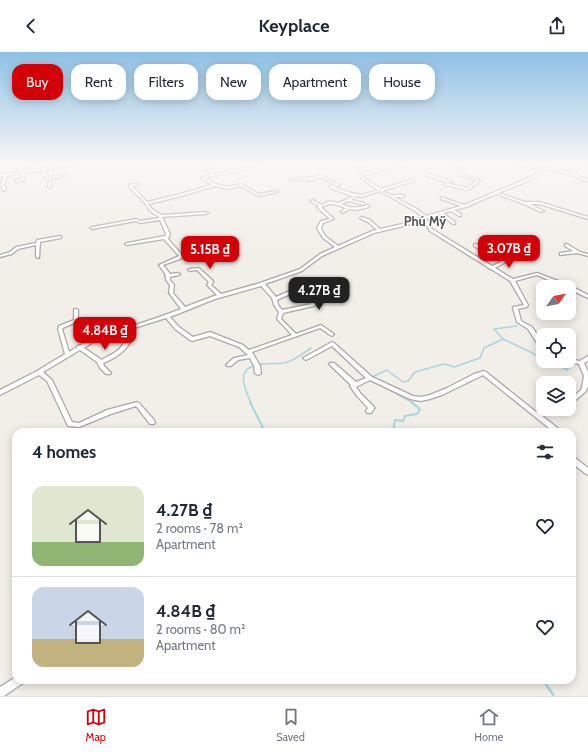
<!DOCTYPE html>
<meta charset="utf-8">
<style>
:root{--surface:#fff;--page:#f6f6f7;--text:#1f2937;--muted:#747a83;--line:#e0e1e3;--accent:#d30007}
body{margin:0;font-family:Cabin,sans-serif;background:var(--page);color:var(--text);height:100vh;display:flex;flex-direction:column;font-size:15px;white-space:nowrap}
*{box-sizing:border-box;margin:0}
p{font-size:13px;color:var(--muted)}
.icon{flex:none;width:22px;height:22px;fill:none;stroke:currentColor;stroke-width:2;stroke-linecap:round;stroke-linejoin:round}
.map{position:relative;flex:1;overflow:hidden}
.drawer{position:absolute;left:12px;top:376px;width:564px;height:256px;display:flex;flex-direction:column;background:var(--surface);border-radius:12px;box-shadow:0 2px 10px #0003}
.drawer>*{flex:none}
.hud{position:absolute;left:12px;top:12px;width:564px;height:36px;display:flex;gap:8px}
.needle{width:26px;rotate:57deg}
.fabs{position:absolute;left:536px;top:228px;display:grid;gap:8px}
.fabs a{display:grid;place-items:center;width:40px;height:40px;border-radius:8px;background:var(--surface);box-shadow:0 2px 10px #0003;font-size:20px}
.price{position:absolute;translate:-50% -34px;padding:0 9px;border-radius:8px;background:var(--accent);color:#fff;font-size:13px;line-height:26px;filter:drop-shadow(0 1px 2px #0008)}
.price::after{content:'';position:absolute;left:50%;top:24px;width:12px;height:9px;margin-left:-6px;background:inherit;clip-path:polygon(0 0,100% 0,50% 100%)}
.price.on{background:#222;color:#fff}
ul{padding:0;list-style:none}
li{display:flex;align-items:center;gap:12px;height:100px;padding:0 20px}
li+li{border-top:1px solid var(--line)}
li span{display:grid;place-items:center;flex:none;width:112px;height:80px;border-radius:12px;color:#555}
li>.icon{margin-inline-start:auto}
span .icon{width:48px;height:48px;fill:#fffc;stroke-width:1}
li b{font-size:17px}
h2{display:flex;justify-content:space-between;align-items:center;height:48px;padding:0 20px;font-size:17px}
.chip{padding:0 14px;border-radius:12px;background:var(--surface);box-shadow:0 2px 10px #0003;font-size:14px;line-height:36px}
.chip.on{background:var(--accent);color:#fff}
header{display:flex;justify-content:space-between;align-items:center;height:52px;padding:0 20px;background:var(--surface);font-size:18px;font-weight:700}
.menu{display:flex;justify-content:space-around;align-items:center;height:56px;border-top:1px solid var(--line);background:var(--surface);font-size:11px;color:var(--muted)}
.menu a{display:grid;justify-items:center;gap:2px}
.menu .on{color:var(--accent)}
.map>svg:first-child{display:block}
</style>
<header><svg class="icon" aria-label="back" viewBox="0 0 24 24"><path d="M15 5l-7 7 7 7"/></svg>Keyplace<svg class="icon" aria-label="share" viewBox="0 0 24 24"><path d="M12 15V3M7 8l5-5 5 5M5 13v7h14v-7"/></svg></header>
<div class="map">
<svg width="588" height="644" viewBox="0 0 588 644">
<rect width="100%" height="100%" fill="#f2eee8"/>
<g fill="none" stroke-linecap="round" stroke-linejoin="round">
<path stroke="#a8d5e0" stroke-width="1" d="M573,122L588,128"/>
<g stroke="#a8d5e0" stroke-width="1.5">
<path d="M517,274L494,277L503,287L543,306"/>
<path d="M550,309L567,318L571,313"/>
<path d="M374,326L372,325L387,318L403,330L408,329L415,320L444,312L454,315L480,306L484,296L503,287"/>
<path d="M385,335L413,351"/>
<path d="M251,351C243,333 235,315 262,312C269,311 277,312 284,311C294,309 303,301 311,296"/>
</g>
<g stroke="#a8d5e0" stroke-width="2">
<path d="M250,350L265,380"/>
<path d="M390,380L393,378L395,368L403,369L405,364L417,362L420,357L411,350"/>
</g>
<path stroke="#a8d5e0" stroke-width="2.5" d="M543,628L554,644"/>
<g stroke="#a8a8a8" stroke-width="2.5">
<g id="minor">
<path d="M65,113H74L51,117V125L65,123L66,124L51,127V136L48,135L49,127H46L41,119L25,121L23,129L16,130V128L21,127L22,121L7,124L4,134L6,135L5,139H3L2,135L0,134L4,124L0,125V123L23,120L24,117L25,116L26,117V119ZM44,118H49V125H48Z"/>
<path d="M205,113H208L213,122L237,118L251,113H256L237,120L212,124L205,126L216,132L227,135L241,132L259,142L276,139L278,140L259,144L240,134L227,137L215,134L178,145L148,152L152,157L161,163L206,160L208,161L206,162L162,165L170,182L168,187L183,204L180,207L163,213L170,222L178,221L180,222L179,223L170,225V228L174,233L173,241L185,255L217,243L207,233L209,230L197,218L190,219L188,218L189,217L199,216L213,229V230L211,233L221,242L260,231L300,217L320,202L335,195L323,186L317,176L321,169L330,167L318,156L317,155L319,154L310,149L313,148L321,153L330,149L339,151L354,144L349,143L330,136V134L335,133L321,125L309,129L308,128V127C301,126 295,130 289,128L305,125L311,126L321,123L340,133L334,135L351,141L362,143L378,138L362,127L360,122V121L359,116L363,113H367L361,116L363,121L368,120L373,118L383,120L391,119V121L383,122L373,120L370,122L363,123L364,126L381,137L414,127V129L382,139L391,143H404L405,144L403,145H394L417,157L426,164L461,154L441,147V145L464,153L524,128L543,118L518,113H526L570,120L588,128V130L569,122L546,118L526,130L498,141L525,150H540L588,165V167L539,152H530L544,159L541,160L524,152L496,142L466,155L454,158L461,162V164H459L451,159L443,161L455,170V172H453L440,162L426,167L432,177L492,214L501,210L474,194V192H476L491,201L502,199V201L494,203L506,210L495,216L513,227L537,221L571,234L588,243V246L569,237V235H565L537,223L515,229L528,253L527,255L518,257L521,269L532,275L543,292V298L541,297L528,277L517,270L513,256V255L524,253L510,229L491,217H490L489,216L430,179L423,168L404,174L374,181L322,204L302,219L265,232L276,245L287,240L304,238L306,235L303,231V230H307L310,235L308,239L316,253L314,254L283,261L281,267L296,282L321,273L334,282L332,284L330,283L320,276L252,300L260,314L261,321L260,322L258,323L255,321L254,314L250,306L238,308L231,314H227L226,313L227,312L234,306L248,303L239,295L210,284L192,289L190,288L175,277L166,266L128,278L132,286C127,299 116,306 103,311L104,314L111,321L110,322H106L100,316L97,310L80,298L43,320L52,328L72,370L79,371L107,358L137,350L139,351L154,368L155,370L154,372H150L136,354L111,362L79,375L68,374L47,329L39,323L0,343V338L37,319L65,302L58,277L59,274L74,268V257H76L78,258V269L63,276L62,277L69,300L77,295V294C84,293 90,287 97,285C125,276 153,268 181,257L169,241L170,233L166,228V225L165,224L166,223L159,213L179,204L164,187L127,193L125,192L127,191L165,184L166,182L160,168L140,171L136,169L92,177L90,176L92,175L136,167L140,169L159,166V165L150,159L145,151L129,135V133L138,131V133L132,134L147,150L176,143L212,133L201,126L210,123ZM380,139L415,159L423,165L402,172L380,177L370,168L362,165L360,166L361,167L368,170L377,178L372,179L338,194L325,184L321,176L323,171L334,167L321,155C333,150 334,152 346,156L341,160L343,161L349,157L356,158L369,155V153H368C357,156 352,157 341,152L348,149L364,153V151L351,148L357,144L362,145ZM261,234L272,246L274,253L279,260L277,267L292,283L249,298L243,293L210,280L193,285L179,275L170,265L215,247ZM305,240L311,252L282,258L278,253L277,248L290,242ZM124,280L126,286C123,297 113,302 103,307L102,308L84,296L95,289Z"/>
<path d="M393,113H405V114L404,115Z"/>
<path d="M449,113H453L462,118V122L480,129L468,138L444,133V132L445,131L467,136L477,129L460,123V119Z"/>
<path d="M427,122H429L452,130L450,131L427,124Z"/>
<path d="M60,184H61V186L40,190L39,206L36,205V193L18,197L12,202L0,205V203L10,200L16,195L36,191L37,188Z"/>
<path d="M565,192H567L580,200L588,202V204L577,201L560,203V201L573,199L565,194Z"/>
<path d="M332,290L334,291L372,325L413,344L421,345L430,343L447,336L474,322L484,319L486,320L536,360L543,356V357H549L548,359L541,363L560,378L561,380H554L483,323L442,343L430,347L421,349L410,347L370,328L356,335L361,342L374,355V357L371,361H367L366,359L368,356L357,344L350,334L351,333L329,312L330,311H334L356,330L366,326L332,294L308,307L306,308L303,306Z"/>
<path d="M588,304V309L584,311L588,320V335L585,340L571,352L569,353V348L581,338L582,335L584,324L579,312L567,310L566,309H569V307L580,309Z"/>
<path d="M572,404L574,405L588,416V423L586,422L572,411Z"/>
<path d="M16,625V628H25L23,631L4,644H0V635Z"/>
</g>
</g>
<use href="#minor" fill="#fff" fill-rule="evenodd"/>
</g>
<linearGradient id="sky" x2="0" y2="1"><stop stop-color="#8ec1e5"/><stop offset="0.55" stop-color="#f9f7f5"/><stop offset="1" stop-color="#f9f7f5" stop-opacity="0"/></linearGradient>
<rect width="588" height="204" fill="url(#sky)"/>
<g text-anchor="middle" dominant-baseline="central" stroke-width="3" stroke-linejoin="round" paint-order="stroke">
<g font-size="13" font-weight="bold" fill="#545454" stroke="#fff">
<text x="425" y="169">Phú Mỹ</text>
</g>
</g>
</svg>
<div class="fabs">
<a><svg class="needle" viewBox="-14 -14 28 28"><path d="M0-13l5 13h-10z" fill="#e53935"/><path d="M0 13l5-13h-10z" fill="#747a83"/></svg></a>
<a><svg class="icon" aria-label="locate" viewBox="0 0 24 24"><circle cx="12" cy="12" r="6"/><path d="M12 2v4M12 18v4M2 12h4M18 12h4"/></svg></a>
<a><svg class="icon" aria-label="layers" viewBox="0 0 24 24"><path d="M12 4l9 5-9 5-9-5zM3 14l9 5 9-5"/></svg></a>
</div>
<b class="price" style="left:509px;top:217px">3.07B ₫</b>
<b class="price" style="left:210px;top:218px">5.15B ₫</b>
<b class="price on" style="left:319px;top:259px">4.27B ₫</b>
<b class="price" style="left:105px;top:299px">4.84B ₫</b>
<div class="hud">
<a class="chip on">Buy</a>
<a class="chip">Rent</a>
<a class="chip">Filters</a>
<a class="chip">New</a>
<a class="chip">Apartment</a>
<a class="chip">House</a>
</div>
<section class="drawer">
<h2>4 homes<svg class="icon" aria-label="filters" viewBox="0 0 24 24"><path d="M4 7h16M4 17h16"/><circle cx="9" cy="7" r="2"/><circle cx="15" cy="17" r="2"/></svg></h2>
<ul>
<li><span style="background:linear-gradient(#dfe7d0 70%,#8fb573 0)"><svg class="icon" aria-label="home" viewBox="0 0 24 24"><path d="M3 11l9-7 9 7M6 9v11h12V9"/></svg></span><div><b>4.27B ₫</b><p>2 rooms · 78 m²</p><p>Apartment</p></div><svg class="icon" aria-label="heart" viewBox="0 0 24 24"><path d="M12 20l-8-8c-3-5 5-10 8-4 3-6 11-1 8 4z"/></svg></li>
<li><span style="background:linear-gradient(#c9d6e8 65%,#c2b280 0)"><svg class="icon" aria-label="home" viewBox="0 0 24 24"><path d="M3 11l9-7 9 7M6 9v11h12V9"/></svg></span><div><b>4.84B ₫</b><p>2 rooms · 80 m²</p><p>Apartment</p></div><svg class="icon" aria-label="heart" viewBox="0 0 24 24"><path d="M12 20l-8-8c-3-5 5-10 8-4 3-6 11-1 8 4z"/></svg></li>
</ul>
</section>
</div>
<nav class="menu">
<a class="on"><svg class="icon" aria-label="map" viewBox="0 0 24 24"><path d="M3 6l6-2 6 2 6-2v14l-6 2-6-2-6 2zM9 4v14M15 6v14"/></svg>Map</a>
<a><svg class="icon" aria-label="saved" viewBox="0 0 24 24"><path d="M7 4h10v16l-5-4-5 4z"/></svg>Saved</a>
<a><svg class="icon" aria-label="home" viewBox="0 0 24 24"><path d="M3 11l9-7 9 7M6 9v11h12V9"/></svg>Home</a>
</nav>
